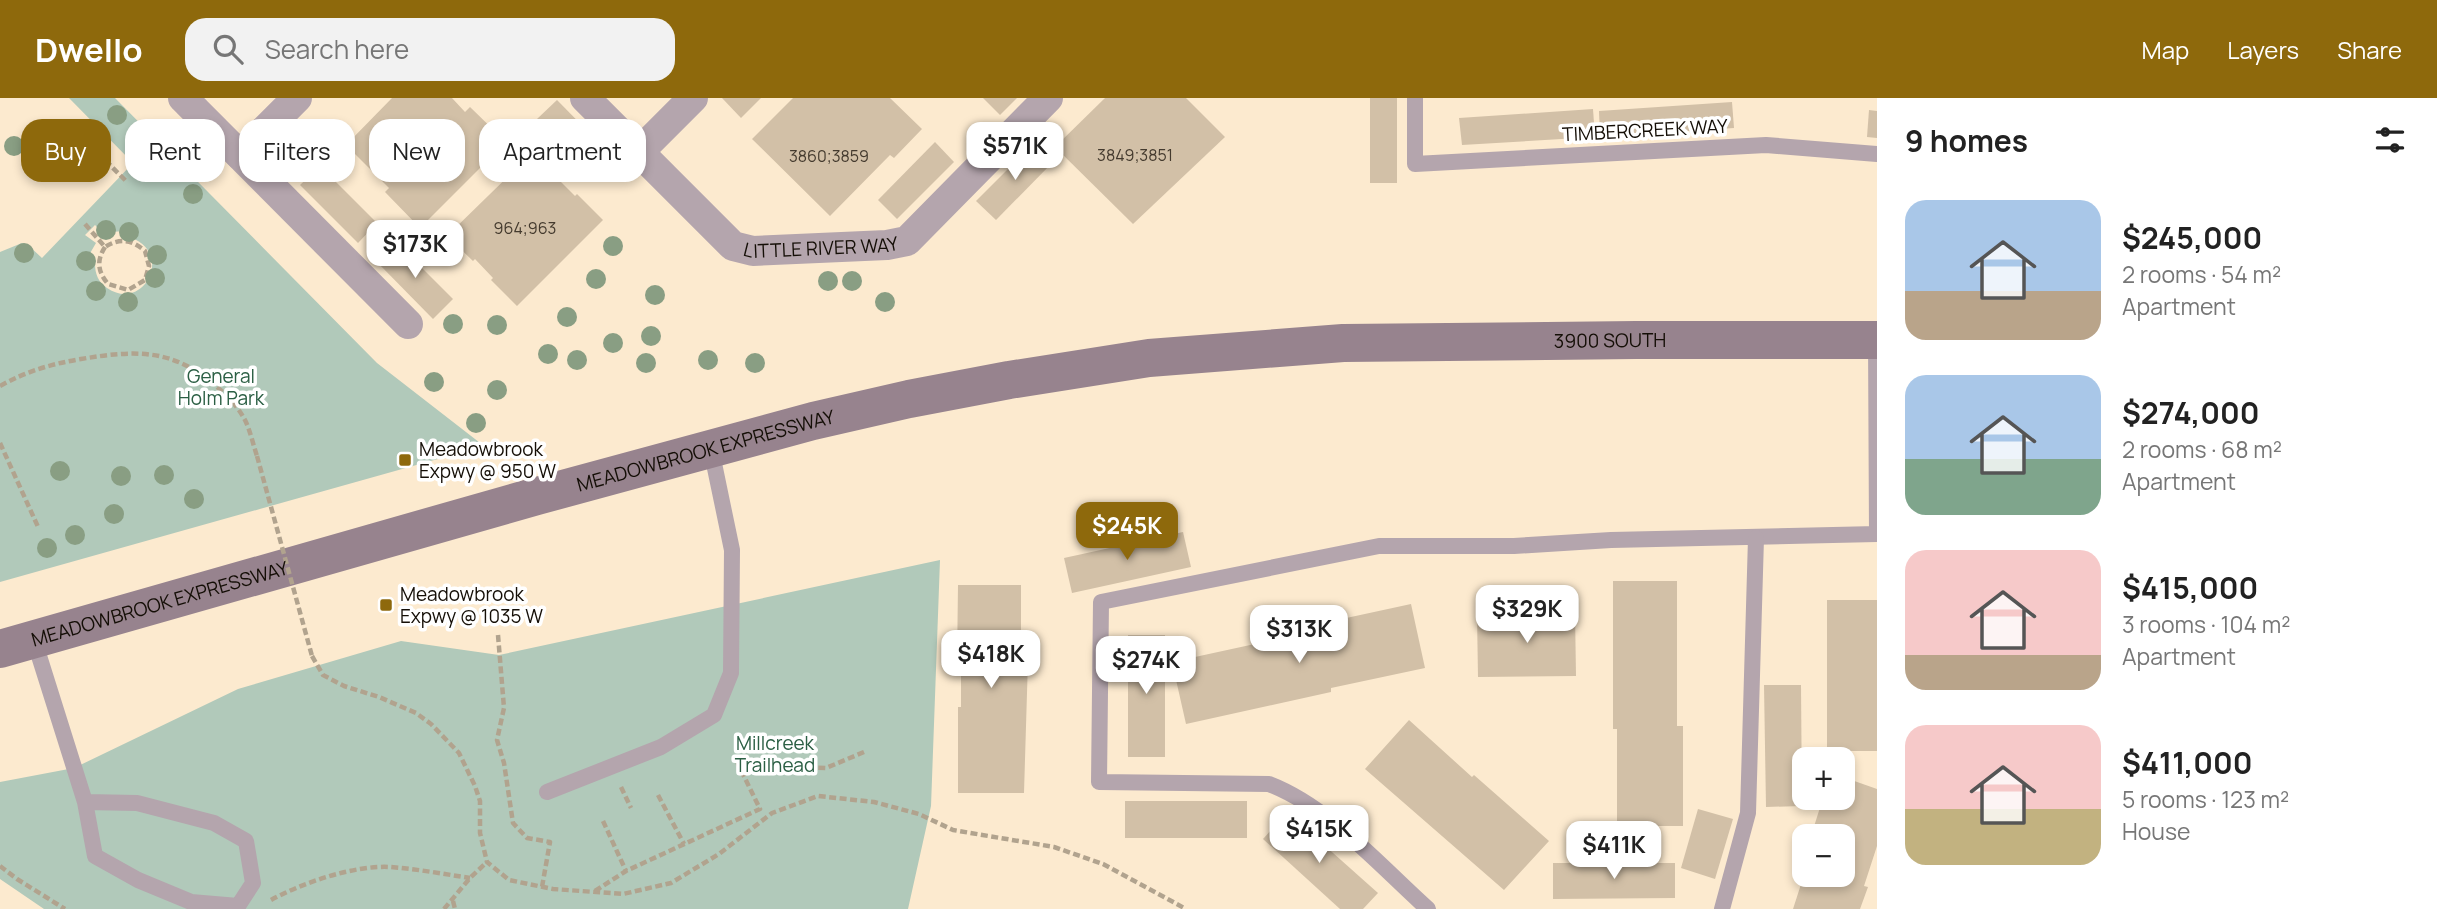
<!DOCTYPE html>
<meta charset="utf-8">
<style>
:root{--surface:#fff;--page:#f2f2f2;--text:#222;--muted:#767676;--accent:#8e690c}
body{margin:0;font-family:Manrope,sans-serif;background:var(--page);color:var(--text);height:100vh;display:flex;flex-direction:column;font-size:26px;white-space:nowrap}
*{box-sizing:border-box;margin:0}
p{font-size:23px;color:var(--muted)}
.icon{flex:none;width:38px;height:38px;fill:none;stroke:currentColor;stroke-width:2;stroke-linecap:round;stroke-linejoin:round}
.map{position:relative;flex:1;overflow:hidden}
.side{display:flex;flex-direction:column;background:var(--surface);width:560px}
.side>*{flex:none}
.banner{position:absolute;left:21px;top:21px;width:665px;height:63px;display:flex;gap:14px}
.controls{position:absolute;left:1792px;top:649px;display:grid;gap:14px}
.controls a{display:grid;place-items:center;width:63px;height:63px;border-radius:14px;background:var(--surface);box-shadow:0 4px 10px #0003;font-size:35px}
.price{position:absolute;translate:-50% -60px;padding:0 16px;border-radius:14px;background:#fff;color:#222;font-size:23px;line-height:46px;filter:drop-shadow(0 2px 4px #0008)}
.price::after{content:'';position:absolute;left:50%;top:42px;width:21px;height:16px;margin-left:-10px;background:inherit;clip-path:polygon(0 0,100% 0,50% 100%)}
.price.on{background:var(--accent);color:#fff}
ul{padding:0;list-style:none}
li{display:flex;align-items:center;gap:21px;height:175px;padding:0 28px}
li span{display:grid;place-items:center;flex:none;width:196px;height:140px;border-radius:21px;color:#555}
li>.icon{margin-inline-start:auto}
span .icon{width:84px;height:84px;fill:#fffc;stroke-width:1}
li b{font-size:30px}
h2{display:flex;justify-content:space-between;align-items:center;height:84px;padding:0 28px;font-size:30px}
.pill{padding:0 24px;border-radius:21px;background:var(--surface);box-shadow:0 4px 10px #0003;font-size:24px;line-height:63px}
.pill.on{background:var(--accent);color:#fff}
header{display:flex;align-items:center;gap:42px;box-sizing:border-box;height:98px;padding:0 35px;background:var(--accent);color:#fff}
header strong{font-size:33px}
nav{display:flex;gap:38px;margin-inline-start:auto;font-size:24px}
.search{width:490px;height:63px;background:var(--page);display:flex;align-items:center;gap:18px;box-sizing:border-box;padding:0 24px;border-radius:21px;color:var(--muted);font-size:26px}
main{display:flex;flex:1;min-height:0}
.map>svg:first-child{display:block}
</style>
<header>
<strong>Dwello</strong>
<div class="search"><svg class="icon" aria-label="search" viewBox="0 0 24 24"><circle cx="10" cy="10" r="6"/><path d="M15 15l6 6"/></svg>Search here</div>
<nav><a>Map</a><a>Layers</a><a>Share</a></nav>
</header>
<main>
<div class="map">
<svg width="1877" height="811" viewBox="0 0 1877 811">
<rect width="100%" height="100%" fill="#fceacf"/>
<g fill="#b1c9ba" fill-rule="evenodd">
<path d="M69,0H115L377,265L484,348L0,484V154L22,145L28,147L42,160L133,65ZM95,127L105,137L112,134L124,133L125,138C177,150 145,216 107,190C98,184 95,175 95,166L88,165L89,157L96,145L85,137Z"/>
<path d="M940,462L931,708L908,811H44L0,781V684L74,670L238,591L401,543L499,557Z"/>
</g>
<g fill="#d2c0a7">
<path d="M392,0H452L465,14L470,9L506,44L420,130L385,94L389,90L346,47Z"/>
<path d="M722,0H761L741,20Z"/>
<path d="M793,0H890L922,31L894,60L890,57L830,118L752,41Z"/>
<path d="M983,0H1017L1000,17Z"/>
<path d="M1105,0H1186L1225,39L1133,126L1055,49Z"/>
<rect x="1370" y="0" width="27" height="85"/>
<path d="M557,2L614,60L594,79L537,21Z"/>
<path d="M1732,4L1734,30L1600,39L1599,13Z"/>
<path d="M1593,11L1595,39L1462,47L1459,20Z"/>
<path d="M1869,12L1877,13V40L1867,39Z"/>
<path d="M935,44L954,64L897,121L878,102Z"/>
<path d="M1034,45L1053,64L996,122L976,103Z"/>
<path d="M534,53L559,78L557,80L575,98L577,96L603,122L517,208L491,182L493,180L475,161L473,163L447,138Z"/>
<path d="M320,68L377,125L358,145L300,87Z"/>
<path d="M396,144L453,201L433,221L376,163Z"/>
<path d="M1183,434L1191,469L1072,495L1064,460Z"/>
<path d="M1613,483H1677V628H1683V728H1617V631H1613Z"/>
<path d="M958,487H1021V562H1028L1024,695H958V609H961V564H957Z"/>
<rect x="1827" y="502" width="50" height="151"/>
<path d="M1411,506L1425,570L1331,590V594L1186,626L1172,564L1315,533L1314,527Z"/>
<path d="M1575,515L1576,578L1478,579L1477,517Z"/>
<rect x="1128" y="537" width="37" height="122"/>
<path d="M1764,587H1801L1802,708L1766,709Z"/>
<path d="M1409,622L1472,679L1474,677L1549,743L1504,792L1365,671Z"/>
<path d="M1843,679L1877,691V748L1864,788L1868,789L1860,811H1793L1804,777H1843V738H1811L1823,700H1843Z"/>
<rect x="1125" y="703" width="122" height="37"/>
<path d="M1698,711L1733,721L1715,781L1681,770Z"/>
<path d="M1287,714L1378,795L1363,811H1340L1263,741Z"/>
<path d="M1553,765H1675V800L1553,801Z"/>
</g>
<g fill="none" stroke-linecap="round" stroke-linejoin="round">
<g stroke="#b1a38e" stroke-width="4.5" stroke-dasharray="7 3.5" stroke-linecap="butt">
<path d="M98,55L126,83"/>
<path d="M85,126L105,149C119,140 131,141 145,153L149,168L145,182L128,192L108,186C98,174 96,163 105,149"/>
<path d="M0,288C27,273 51,266 81,261C136,252 173,250 217,289C228,298 238,309 245,322C250,332 253,346 257,358"/>
<path d="M0,345L39,431"/>
<path d="M498,537L504,610L497,642L504,665L513,725L527,740L550,744L542,789"/>
<path d="M312,558L323,577L344,588L379,599L416,615L431,626L459,655L475,688L480,703V735L487,764L509,782L553,791L623,796L671,785L719,756L772,715L818,698L874,704L919,716L953,732L1054,749L1103,766L1186,811"/>
<path d="M621,689L631,710"/>
<path d="M658,697L684,746"/>
<path d="M603,723L626,773"/>
<path d="M0,768L17,781L65,811"/>
<path d="M595,793L626,773L760,711L738,666L826,670L864,654"/>
<path d="M271,802C302,785 354,767 390,769C417,771 444,776 470,780"/>
<path d="M453,803L455,811"/>
<path d="M444,811L470,780L487,764"/>
</g>
<g stroke="#b4a5ad" stroke-width="16">
<path d="M1415,0V66L1766,47L1877,56"/>
<path d="M34,542L85,704L95,758L138,782L191,804L238,808L253,785L246,743L214,725L137,705L85,704"/>
<path d="M547,694L661,649L714,617L731,575L732,452L711,351"/>
<path d="M1428,811C1380,768 1329,709 1269,686L1099,684L1101,504L1379,448H1514L1611,442L1877,436L1876,242"/>
<path d="M1722,811L1748,715L1756,440"/>
</g>
<g stroke="#b4a5ad" stroke-width="30">
<path d="M183,0L408,226"/>
<path id="s1" d="M585,0L733,148L753,153L887,147L907,143L1048,0"/>
<path d="M639,54L693,0"/>
<path d="M240,57L297,0"/>
</g>
<path stroke="#97838e" stroke-width="38" id="s2" d="M0,551L537,398L813,323L909,301L1009,282L1149,260L1343,245L1636,242H1877"/>
<path stroke="#b1a38e" stroke-width="4.5" stroke-dasharray="7 3.5" stroke-linecap="butt" d="M257,358L312,558"/>
</g>
<g fill="#899e83">
<circle cx="117" cy="17" r="10"/>
<circle cx="53" cy="47" r="10"/>
<circle cx="14" cy="48" r="10"/>
<circle cx="172" cy="71" r="10"/>
<circle cx="193" cy="96" r="10"/>
<circle cx="106" cy="132" r="10"/>
<circle cx="129" cy="134" r="10"/>
<circle cx="613" cy="148" r="10"/>
<circle cx="24" cy="155" r="10"/>
<circle cx="157" cy="157" r="10"/>
<circle cx="86" cy="163" r="10"/>
<circle cx="155" cy="180" r="10"/>
<circle cx="596" cy="181" r="10"/>
<circle cx="828" cy="183" r="10"/>
<circle cx="852" cy="183" r="10"/>
<circle cx="96" cy="193" r="10"/>
<circle cx="655" cy="197" r="10"/>
<circle cx="128" cy="204" r="10"/>
<circle cx="885" cy="204" r="10"/>
<circle cx="567" cy="219" r="10"/>
<circle cx="453" cy="226" r="10"/>
<circle cx="497" cy="227" r="10"/>
<circle cx="651" cy="238" r="10"/>
<circle cx="613" cy="245" r="10"/>
<circle cx="548" cy="256" r="10"/>
<circle cx="577" cy="262" r="10"/>
<circle cx="708" cy="262" r="10"/>
<circle cx="646" cy="265" r="10"/>
<circle cx="755" cy="265" r="10"/>
<circle cx="434" cy="284" r="10"/>
<circle cx="497" cy="292" r="10"/>
<circle cx="476" cy="325" r="10"/>
<circle cx="60" cy="373" r="10"/>
<circle cx="164" cy="377" r="10"/>
<circle cx="121" cy="378" r="10"/>
<circle cx="194" cy="401" r="10"/>
<circle cx="114" cy="416" r="10"/>
<circle cx="75" cy="437" r="10"/>
<circle cx="47" cy="450" r="10"/>
</g>
<g fill="#8e690c" stroke="#fff" stroke-width="2.5">
<rect x="398" y="355" width="14" height="14" rx="3.5"/>
<rect x="379" y="500" width="14" height="14" rx="3.5"/>
</g>
<g text-anchor="middle" dominant-baseline="central" stroke-width="7" stroke-linejoin="round" paint-order="stroke">
<g font-size="16" fill="#443a2e">
<text x="1135" y="57">3849;3851</text>
<text x="829" y="58">3860;3859</text>
<text x="525" y="130">964;963</text>
</g>
<g font-size="19" fill="#140e06" stroke="#fff">
<text transform="translate(1645 32) rotate(-3)">TIMBERCREEK WAY</text>
<text stroke="none"><textPath href="#s1" startOffset="298">LITTLE RIVER WAY</textPath></text>
<text stroke="none"><textPath href="#s2" startOffset="1648">3900 SOUTH</textPath></text>
<text stroke="none"><textPath href="#s2" startOffset="733">MEADOWBROOK EXPRESSWAY</textPath></text>
<text stroke="none"><textPath href="#s2" startOffset="166">MEADOWBROOK EXPRESSWAY</textPath></text>
</g>
<g font-size="19" fill="#2b5f44" stroke="#fff">
<text x="221" y="278">General<tspan x="221" dy="22">Holm Park</tspan></text>
<text x="775" y="645">Millcreek<tspan x="775" dy="22">Trailhead</tspan></text>
</g>
<g font-size="19" fill="#140e06" stroke="#fff" text-anchor="start">
<text x="419" y="351">Meadowbrook<tspan x="419" dy="22">Expwy @ 950 W</tspan></text>
<text x="400" y="496">Meadowbrook<tspan x="400" dy="22">Expwy @ 1035 W</tspan></text>
</g>
</g>
</svg>
<div class="controls">
<a>+</a>
<a>−</a>
</div>
<b class="price" style="left:1015px;top:84px">$571K</b>
<b class="price" style="left:415px;top:182px">$173K</b>
<b class="price on" style="left:1127px;top:464px">$245K</b>
<b class="price" style="left:1527px;top:547px">$329K</b>
<b class="price" style="left:1299px;top:567px">$313K</b>
<b class="price" style="left:991px;top:592px">$418K</b>
<b class="price" style="left:1146px;top:598px">$274K</b>
<b class="price" style="left:1319px;top:767px">$415K</b>
<b class="price" style="left:1614px;top:783px">$411K</b>
<div class="banner">
<a class="pill on">Buy</a>
<a class="pill">Rent</a>
<a class="pill">Filters</a>
<a class="pill">New</a>
<a class="pill">Apartment</a>
</div>
</div>
<section class="side">
<h2>9 homes<svg class="icon" aria-label="filters" viewBox="0 0 24 24"><path d="M4 7h16M4 17h16"/><circle cx="9" cy="7" r="2"/><circle cx="15" cy="17" r="2"/></svg></h2>
<ul>
<li><span style="background:linear-gradient(#a9c7e8 65%,#b9a48a 0)"><svg class="icon" aria-label="home" viewBox="0 0 24 24"><path d="M3 11l9-7 9 7M6 9v11h12V9"/></svg></span><div><b>$245,000</b><p>2 rooms · 54 m²</p><p>Apartment</p></div></li>
<li><span style="background:linear-gradient(#a9c7e8 60%,#7fa58c 0)"><svg class="icon" aria-label="home" viewBox="0 0 24 24"><path d="M3 11l9-7 9 7M6 9v11h12V9"/></svg></span><div><b>$274,000</b><p>2 rooms · 68 m²</p><p>Apartment</p></div></li>
<li><span style="background:linear-gradient(#f6c9c9 75%,#b9a48a 0)"><svg class="icon" aria-label="home" viewBox="0 0 24 24"><path d="M3 11l9-7 9 7M6 9v11h12V9"/></svg></span><div><b>$415,000</b><p>3 rooms · 104 m²</p><p>Apartment</p></div></li>
<li><span style="background:linear-gradient(#f6c9c9 60%,#c2b280 0)"><svg class="icon" aria-label="home" viewBox="0 0 24 24"><path d="M3 11l9-7 9 7M6 9v11h12V9"/></svg></span><div><b>$411,000</b><p>5 rooms · 123 m²</p><p>House</p></div></li>
</ul>
</section>
</main>
